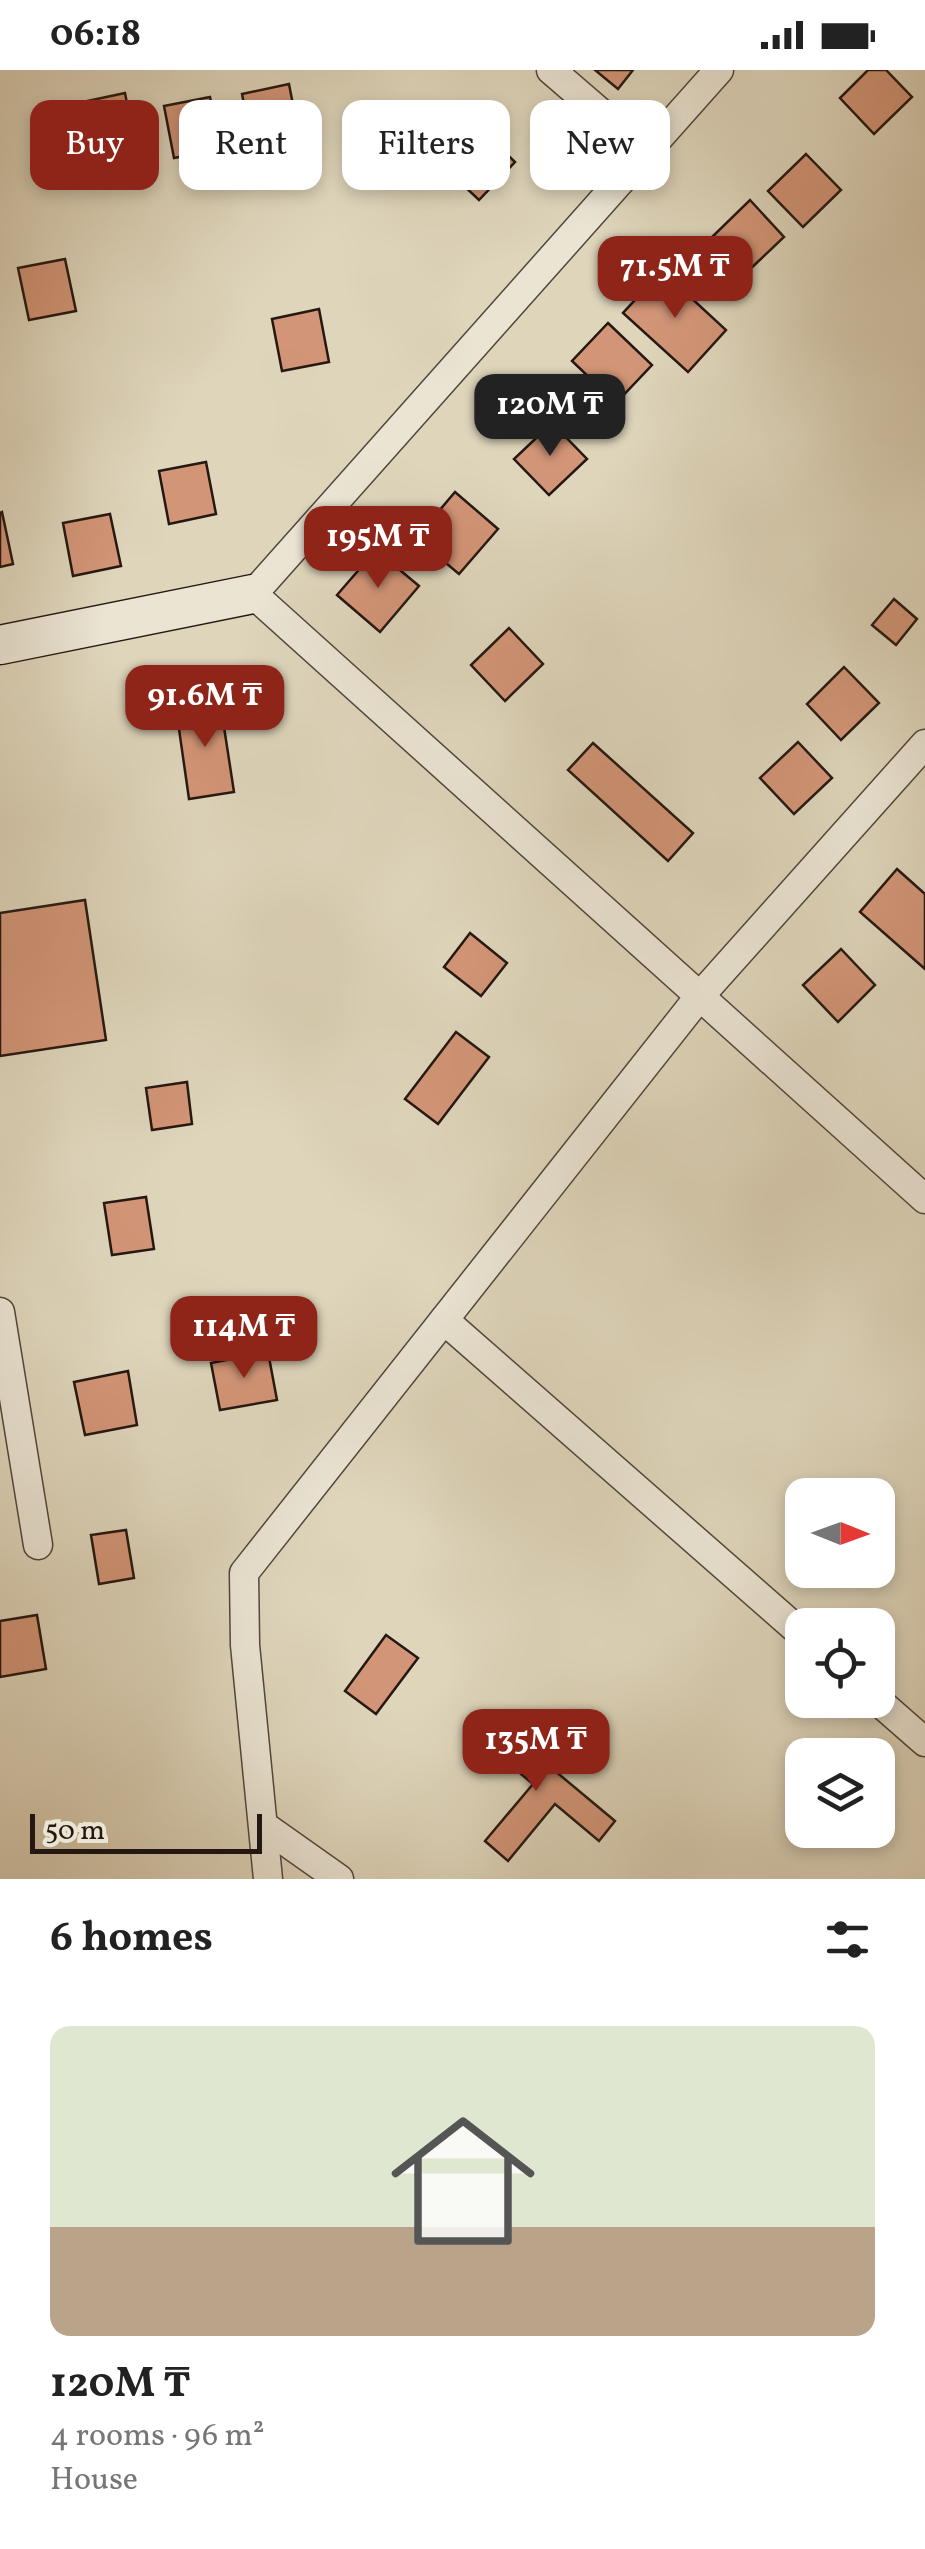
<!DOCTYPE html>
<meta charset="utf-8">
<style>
:root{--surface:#fff;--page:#f2f2f2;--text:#222;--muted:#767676;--line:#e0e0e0;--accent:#8f2418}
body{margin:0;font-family:Vollkorn,serif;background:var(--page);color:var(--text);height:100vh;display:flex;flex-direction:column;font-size:38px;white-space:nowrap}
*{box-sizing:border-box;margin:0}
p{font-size:32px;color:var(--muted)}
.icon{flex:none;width:55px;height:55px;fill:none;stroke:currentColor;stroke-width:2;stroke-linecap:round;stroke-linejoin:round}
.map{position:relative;height:1809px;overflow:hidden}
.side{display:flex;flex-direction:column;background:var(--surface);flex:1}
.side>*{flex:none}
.hud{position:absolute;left:30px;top:30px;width:865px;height:90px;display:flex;gap:20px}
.needle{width:65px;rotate:91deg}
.tools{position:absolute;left:785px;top:1408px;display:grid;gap:20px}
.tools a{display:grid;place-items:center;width:110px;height:110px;border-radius:20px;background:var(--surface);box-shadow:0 5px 15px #0003;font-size:50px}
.scale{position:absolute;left:30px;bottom:25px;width:232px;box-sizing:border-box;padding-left:10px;border:5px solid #251711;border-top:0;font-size:28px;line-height:35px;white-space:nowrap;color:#251711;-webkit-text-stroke:8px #eae4d3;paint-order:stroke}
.price{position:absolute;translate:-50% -85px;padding:0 22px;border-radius:20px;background:var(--accent);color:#fff;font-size:32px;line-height:65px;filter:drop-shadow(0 2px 5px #0008)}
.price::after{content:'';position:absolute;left:50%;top:60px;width:30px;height:22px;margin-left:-15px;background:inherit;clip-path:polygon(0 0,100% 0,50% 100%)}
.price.current{background:#222;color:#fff}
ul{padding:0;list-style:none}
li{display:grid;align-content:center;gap:20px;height:530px;padding:0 50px}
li+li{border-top:2px solid var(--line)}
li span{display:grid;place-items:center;height:310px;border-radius:20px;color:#555}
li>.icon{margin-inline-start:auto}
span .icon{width:180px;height:180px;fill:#fffc;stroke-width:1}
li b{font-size:42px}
h2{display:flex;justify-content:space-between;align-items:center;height:120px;padding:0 50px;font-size:42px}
.chip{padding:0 35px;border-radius:20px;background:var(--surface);box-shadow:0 5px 15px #0003;font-size:35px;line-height:90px}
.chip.current{background:var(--accent);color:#fff}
.status{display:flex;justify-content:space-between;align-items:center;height:70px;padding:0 50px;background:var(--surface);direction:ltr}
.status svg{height:28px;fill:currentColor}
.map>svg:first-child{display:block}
</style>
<div class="status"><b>06:18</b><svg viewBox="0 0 49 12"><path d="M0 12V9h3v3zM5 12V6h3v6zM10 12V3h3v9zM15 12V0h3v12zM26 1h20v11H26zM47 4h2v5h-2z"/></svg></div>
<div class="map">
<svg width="925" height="1809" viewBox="0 0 925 1809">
<rect width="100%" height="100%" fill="#ded5bb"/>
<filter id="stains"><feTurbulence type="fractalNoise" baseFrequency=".002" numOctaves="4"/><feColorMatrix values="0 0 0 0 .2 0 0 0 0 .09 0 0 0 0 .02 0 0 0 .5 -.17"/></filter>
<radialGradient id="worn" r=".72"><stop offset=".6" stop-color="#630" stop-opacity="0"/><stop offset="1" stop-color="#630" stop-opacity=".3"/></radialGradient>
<g fill="#d29577" stroke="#251711" stroke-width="2.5">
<path d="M595,0H633L618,19Z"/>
<path d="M868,0H886L912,27L874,64L840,28Z"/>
<path d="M289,14L299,66L252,76L242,24Z"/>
<path d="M125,23L135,75L88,84L78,33Z"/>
<path d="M210,27L221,79L174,88L164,36Z"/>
<path d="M481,59L515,92L479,130L444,97Z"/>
<path d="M806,84L841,120L803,157L768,121Z"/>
<path d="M750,130L784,167L746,203L712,167Z"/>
<path d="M65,189L76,241L29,250L18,198Z"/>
<path d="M662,201L726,260L688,302L623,243Z"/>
<path d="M319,239L329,292L282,301L272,249Z"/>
<path d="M608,253L652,295L616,333L572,291Z"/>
<path d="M552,353L587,389L549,425L514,389Z"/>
<path d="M206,392L216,444L169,454L159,401Z"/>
<path d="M455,422L498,459L459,504L416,468Z"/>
<path d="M2,442L13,494L0,497V443Z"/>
<path d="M110,444L121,496L73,506L63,453Z"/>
<path d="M376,480L419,516L380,562L337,525Z"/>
<path d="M894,529L917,549L896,575L872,555Z"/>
<path d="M509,558L543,594L505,631L471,595Z"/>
<path d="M844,597L879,633L841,670L807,634Z"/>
<path d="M220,631L234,722L189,729L176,638Z"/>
<path d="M798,672L832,708L794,744L760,708Z"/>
<path d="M593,673L693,763L668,791L568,700Z"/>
<path d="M897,799L925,824V899L860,842Z"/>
<path d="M85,830L106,970L0,986V843Z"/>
<path d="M470,863L507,893L481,926L444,897Z"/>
<path d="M841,879L875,915L838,952L803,915Z"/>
<path d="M456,962L489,987L438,1054L405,1029Z"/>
<path d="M187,1012L192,1054L152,1060L146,1018Z"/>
<path d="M146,1127L154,1179L112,1185L104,1133Z"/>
<path d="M268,1282L277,1330L220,1340L211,1293Z"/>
<path d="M128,1301L137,1355L85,1365L74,1312Z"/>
<path d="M126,1460L134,1508L99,1514L91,1465Z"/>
<path d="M37,1545L46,1599L0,1607V1551Z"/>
<path d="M386,1565L418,1588L376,1644L345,1621Z"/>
<path d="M488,1645L615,1751L599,1771L555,1734L508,1791L485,1771L533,1714L472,1663Z"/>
</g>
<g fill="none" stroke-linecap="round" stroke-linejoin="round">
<g stroke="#53463c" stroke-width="31">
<g id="street">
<path d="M551,0L646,82"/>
<path d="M719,0L253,524L925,1129"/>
<path d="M0,1242L38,1475"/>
<path d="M444,1250L802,1564"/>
<path d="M877,1630L925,1672"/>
<path d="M264,1756L339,1809"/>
<path d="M268,1809L245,1575L244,1503L699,927L925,674"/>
</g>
</g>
<g stroke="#251711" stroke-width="41">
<path id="secondary" d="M0,575L253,524"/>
</g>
<use href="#street" stroke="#eae4d3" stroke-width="28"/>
<use href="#secondary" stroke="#eae4d3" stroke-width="38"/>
</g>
<rect width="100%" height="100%" filter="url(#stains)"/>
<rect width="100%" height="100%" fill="url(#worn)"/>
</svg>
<div class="tools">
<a><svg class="needle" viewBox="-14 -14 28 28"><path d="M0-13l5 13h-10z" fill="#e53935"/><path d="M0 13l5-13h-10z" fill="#767676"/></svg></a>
<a><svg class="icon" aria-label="locate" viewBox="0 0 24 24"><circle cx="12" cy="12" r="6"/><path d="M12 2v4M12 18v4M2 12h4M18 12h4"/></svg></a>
<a><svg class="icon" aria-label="layers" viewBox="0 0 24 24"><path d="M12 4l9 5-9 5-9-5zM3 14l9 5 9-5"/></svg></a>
</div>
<div class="scale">50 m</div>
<b class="price" style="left:675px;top:251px">71.5M ₸</b>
<b class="price current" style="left:550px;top:389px">120M ₸</b>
<b class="price" style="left:378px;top:521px">195M ₸</b>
<b class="price" style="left:205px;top:680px">91.6M ₸</b>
<b class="price" style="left:244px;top:1311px">114M ₸</b>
<b class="price" style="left:536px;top:1724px">135M ₸</b>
<div class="hud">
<a class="chip current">Buy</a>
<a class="chip">Rent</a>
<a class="chip">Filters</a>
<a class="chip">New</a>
</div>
</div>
<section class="side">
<h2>6 homes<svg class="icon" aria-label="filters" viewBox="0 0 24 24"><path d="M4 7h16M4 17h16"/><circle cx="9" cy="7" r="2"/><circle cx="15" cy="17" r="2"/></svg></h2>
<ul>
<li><span style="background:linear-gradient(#dfe7d0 65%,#b9a48a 0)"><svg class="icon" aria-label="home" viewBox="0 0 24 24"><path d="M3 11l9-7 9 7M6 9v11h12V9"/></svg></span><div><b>120M ₸</b><p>4 rooms · 96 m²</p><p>House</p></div></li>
</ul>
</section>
